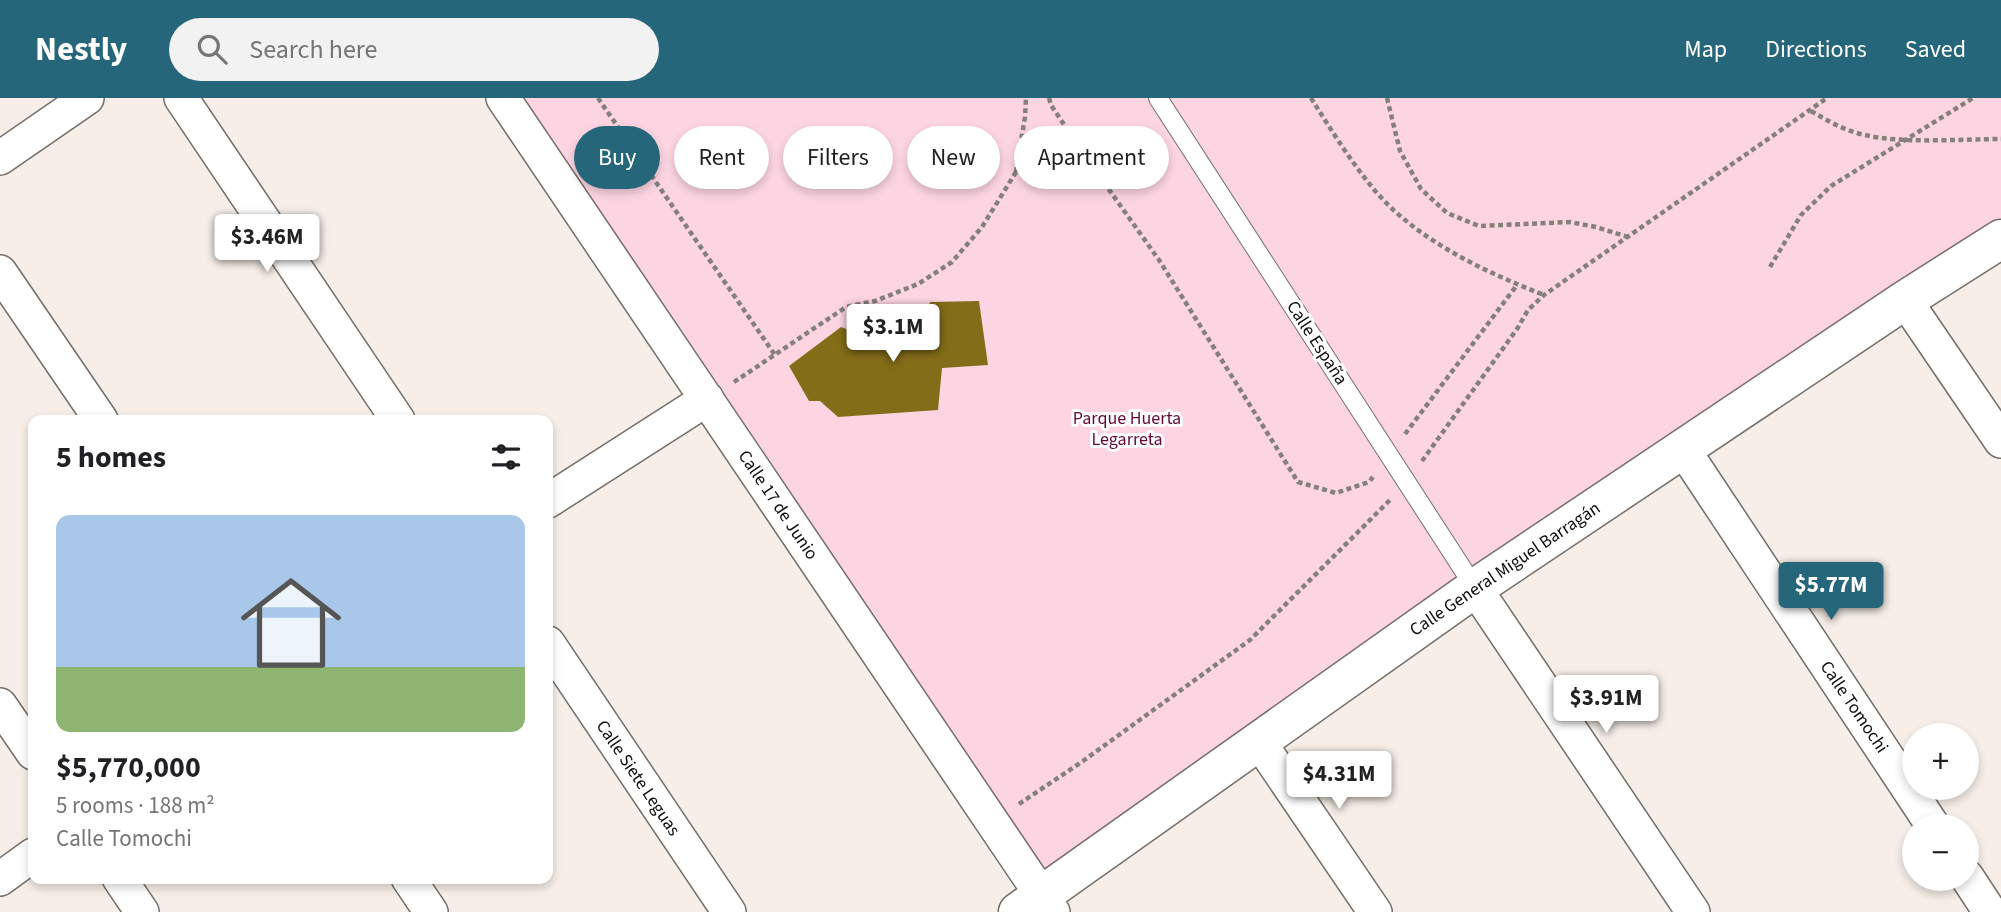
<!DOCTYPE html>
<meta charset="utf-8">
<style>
:root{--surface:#fff;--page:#f2f2f2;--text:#202124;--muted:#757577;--accent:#26667b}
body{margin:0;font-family:"Source Sans 3",sans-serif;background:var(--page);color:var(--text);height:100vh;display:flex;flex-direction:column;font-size:26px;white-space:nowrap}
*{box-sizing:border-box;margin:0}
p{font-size:23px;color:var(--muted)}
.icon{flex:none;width:38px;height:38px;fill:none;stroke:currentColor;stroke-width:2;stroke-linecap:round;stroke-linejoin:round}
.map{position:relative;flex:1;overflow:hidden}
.sheet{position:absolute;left:28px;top:317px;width:525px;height:469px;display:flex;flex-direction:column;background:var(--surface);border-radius:14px;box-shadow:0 4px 10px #0003}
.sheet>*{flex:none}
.hud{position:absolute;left:574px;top:28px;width:665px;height:63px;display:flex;gap:14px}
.fabs{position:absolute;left:1902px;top:625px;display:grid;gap:14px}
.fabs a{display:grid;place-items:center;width:77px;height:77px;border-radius:50%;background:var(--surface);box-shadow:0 4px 10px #0003;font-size:35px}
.price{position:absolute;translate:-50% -60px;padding:0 16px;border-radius:7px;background:#fff;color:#222;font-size:23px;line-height:46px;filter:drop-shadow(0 2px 4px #0008)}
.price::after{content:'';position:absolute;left:50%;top:42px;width:21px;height:16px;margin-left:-10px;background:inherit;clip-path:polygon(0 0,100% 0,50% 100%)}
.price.active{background:var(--accent);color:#fff}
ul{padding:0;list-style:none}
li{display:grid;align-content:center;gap:14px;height:371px;padding:0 28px}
li span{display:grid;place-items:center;height:217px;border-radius:14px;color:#555}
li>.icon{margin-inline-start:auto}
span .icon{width:126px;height:126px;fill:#fffc;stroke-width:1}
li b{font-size:30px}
h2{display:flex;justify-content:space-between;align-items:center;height:84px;padding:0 28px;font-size:30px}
.chip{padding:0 24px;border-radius:32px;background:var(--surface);box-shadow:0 4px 10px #0003;font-size:24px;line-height:63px}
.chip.active{background:var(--accent);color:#fff}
header{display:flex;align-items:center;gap:42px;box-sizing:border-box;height:98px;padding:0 35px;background:var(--accent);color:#fff}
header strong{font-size:33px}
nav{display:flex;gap:38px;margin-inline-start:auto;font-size:24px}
.search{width:490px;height:63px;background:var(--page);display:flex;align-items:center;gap:18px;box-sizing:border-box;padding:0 24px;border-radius:38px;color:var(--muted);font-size:26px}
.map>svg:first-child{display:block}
</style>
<header>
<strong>Nestly</strong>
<div class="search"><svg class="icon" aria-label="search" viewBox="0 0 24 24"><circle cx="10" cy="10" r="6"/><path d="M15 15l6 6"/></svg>Search here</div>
<nav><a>Map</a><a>Directions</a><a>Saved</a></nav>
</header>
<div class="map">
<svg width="2001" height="814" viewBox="0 0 2001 814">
<rect width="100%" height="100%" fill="#f6eee7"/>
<path fill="#fdd5e2" d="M503,0H2001V141L1042,798Z"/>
<path fill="#846d18" d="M979,203L988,267L942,270L938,312L838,319L820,303H809L789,268L841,229L864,238L923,232L930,204Z"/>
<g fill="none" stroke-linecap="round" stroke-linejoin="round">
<g stroke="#756e68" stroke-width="20">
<path id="lane" d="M1158,0L1475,490"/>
</g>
<g stroke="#756e68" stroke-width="36">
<g id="street">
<path d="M181,0L398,322"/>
<path d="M503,0L1053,814"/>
<path d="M0,60L87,0"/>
<path d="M0,174L101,322"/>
<path d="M1905,202L2001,343"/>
<path d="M1683,351L1933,728"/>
<path d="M548,403L707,301"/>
<path d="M1475,490L1693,814"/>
<path d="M548,545L729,814"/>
<path d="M0,607L33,655"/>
<path d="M1258,642L1375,814"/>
<path d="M1967,779L1990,814"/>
<path d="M119,780L142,814"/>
<path d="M408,780L431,814"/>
<path d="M0,781L33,757"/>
</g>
</g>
<g stroke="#756e68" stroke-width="41">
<path id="secondary" d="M1018,814L1475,490L1905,202L2001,141"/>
</g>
<g stroke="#85807c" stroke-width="4.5" stroke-dasharray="5 3.5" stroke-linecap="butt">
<path d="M598,0L775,257"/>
<path d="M1049,0L1051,7L1083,55"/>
<path d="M1311,0C1330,30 1349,61 1372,89C1414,141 1483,173 1544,197"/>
<path d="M1387,0L1400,53L1421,91L1447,115L1479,128L1570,124L1596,129L1628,139"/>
<path d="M1811,13C1828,23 1845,33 1865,37C1902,46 1962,41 2001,41"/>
<path d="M1016,74L1025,19L1026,0"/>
<path d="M1770,169L1801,117L1831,88L1973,0"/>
<path d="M734,284L846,209L875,203L918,186L952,164L982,129L1016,74L1035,71L1083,55L1159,162L1298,384L1336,395L1369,384L1373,379"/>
<path d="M1405,336L1517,187"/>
<path d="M1422,363L1517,231L1528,212L1544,197L1827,0"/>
<path d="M1019,706L1083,663L1250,542L1390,402"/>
</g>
<use href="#lane" stroke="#fff" stroke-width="18"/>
<use href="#street" stroke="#fff" stroke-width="33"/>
<use href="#secondary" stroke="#fff" stroke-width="38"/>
</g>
<g text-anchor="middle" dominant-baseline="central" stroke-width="6" stroke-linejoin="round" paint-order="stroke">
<g font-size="18" fill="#0f0d0b" stroke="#fff">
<text transform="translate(1317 245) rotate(57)">Calle España</text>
<text transform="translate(778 407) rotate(56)">Calle 17 de Junio</text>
<text transform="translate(1505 471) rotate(-34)">Calle General Miguel Barragán</text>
<text transform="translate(1854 609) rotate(56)">Calle Tomochi</text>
<text transform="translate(638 680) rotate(56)">Calle Siete Leguas</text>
</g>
<g font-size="18" fill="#630938" stroke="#fff">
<text x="1127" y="320">Parque Huerta<tspan x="1127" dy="21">Legarreta</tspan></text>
</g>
</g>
</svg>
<div class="fabs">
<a>+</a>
<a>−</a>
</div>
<b class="price" style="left:267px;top:176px">$3.46M</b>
<b class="price" style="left:893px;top:266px">$3.1M</b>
<b class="price active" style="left:1831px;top:524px">$5.77M</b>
<b class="price" style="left:1606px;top:637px">$3.91M</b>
<b class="price" style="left:1339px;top:713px">$4.31M</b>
<div class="hud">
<a class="chip active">Buy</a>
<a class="chip">Rent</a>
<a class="chip">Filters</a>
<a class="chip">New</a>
<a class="chip">Apartment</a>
</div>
<section class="sheet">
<h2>5 homes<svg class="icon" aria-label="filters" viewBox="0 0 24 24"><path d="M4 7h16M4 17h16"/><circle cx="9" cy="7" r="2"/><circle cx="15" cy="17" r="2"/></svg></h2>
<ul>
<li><span style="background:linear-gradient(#a9c7e8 70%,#8fb573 0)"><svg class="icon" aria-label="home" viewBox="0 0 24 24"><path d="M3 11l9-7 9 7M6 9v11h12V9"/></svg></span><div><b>$5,770,000</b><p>5 rooms · 188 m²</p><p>Calle Tomochi</p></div></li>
</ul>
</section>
</div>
